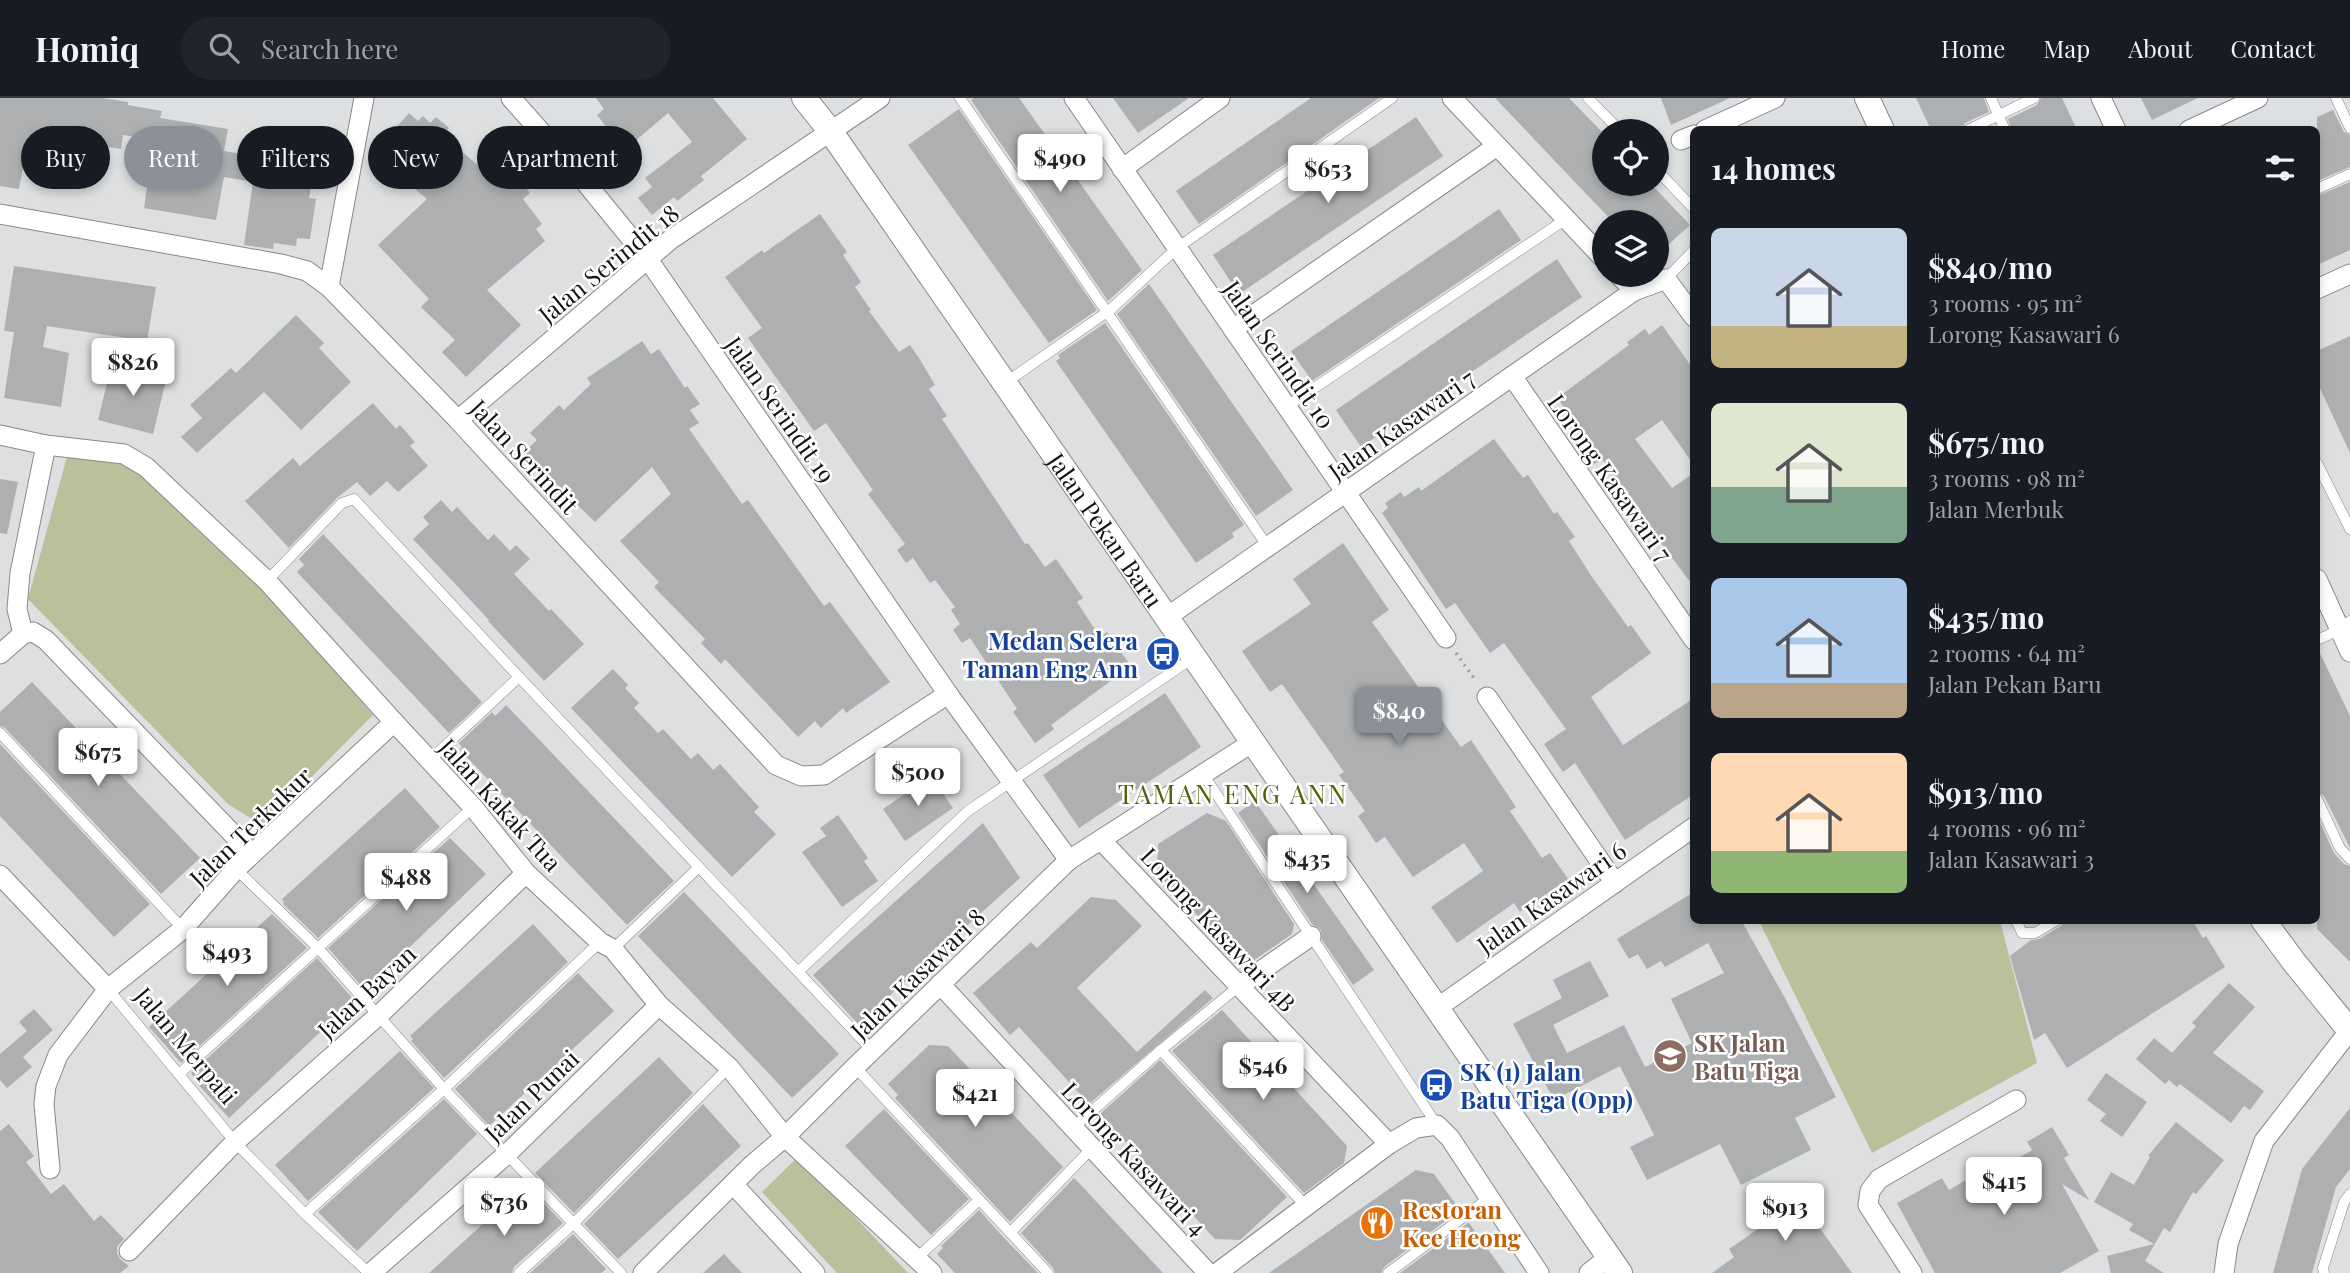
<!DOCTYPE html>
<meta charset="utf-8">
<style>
:root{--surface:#171b24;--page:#20242c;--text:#f1f3f6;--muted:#9ea1a6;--line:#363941;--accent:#8c9099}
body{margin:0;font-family:"Playfair Display",serif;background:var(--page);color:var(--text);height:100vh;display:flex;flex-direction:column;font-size:26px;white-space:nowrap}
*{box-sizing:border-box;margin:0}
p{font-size:23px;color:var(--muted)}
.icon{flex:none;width:38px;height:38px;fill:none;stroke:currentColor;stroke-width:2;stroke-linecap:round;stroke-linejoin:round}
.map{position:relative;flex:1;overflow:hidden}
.drawer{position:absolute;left:1690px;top:28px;width:630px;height:798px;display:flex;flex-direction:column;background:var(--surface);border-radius:10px;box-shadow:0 4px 10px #0003}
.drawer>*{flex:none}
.top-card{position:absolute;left:21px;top:28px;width:665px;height:63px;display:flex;gap:14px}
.buttons{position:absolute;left:1592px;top:21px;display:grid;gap:14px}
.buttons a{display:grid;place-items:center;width:77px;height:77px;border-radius:50%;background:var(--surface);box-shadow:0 4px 10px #0003;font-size:35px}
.price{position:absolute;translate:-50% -60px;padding:0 16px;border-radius:7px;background:#fff;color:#222;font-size:23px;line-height:46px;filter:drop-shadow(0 2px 4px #0008)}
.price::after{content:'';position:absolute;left:50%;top:42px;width:21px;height:16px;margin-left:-10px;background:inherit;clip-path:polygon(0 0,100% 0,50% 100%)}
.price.active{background:var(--accent);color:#fff}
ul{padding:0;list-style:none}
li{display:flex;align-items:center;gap:21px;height:175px;padding:0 21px}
li span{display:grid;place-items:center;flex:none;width:196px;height:140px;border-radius:10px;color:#555}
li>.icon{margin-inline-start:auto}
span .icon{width:84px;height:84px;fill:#fffc;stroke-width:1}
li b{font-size:30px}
h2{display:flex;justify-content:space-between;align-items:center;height:84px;padding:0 21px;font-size:30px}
.pill{padding:0 24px;border-radius:32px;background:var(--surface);box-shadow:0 4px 10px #0003;font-size:24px;line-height:63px}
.pill.active{background:var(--accent);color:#fff}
header{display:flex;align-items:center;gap:42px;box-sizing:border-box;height:98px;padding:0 35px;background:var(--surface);border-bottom:2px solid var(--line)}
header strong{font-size:33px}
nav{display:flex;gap:38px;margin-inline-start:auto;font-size:24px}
.search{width:490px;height:63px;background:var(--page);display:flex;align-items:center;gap:18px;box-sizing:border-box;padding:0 24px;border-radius:38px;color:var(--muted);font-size:26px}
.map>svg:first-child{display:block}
</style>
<header>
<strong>Homiq</strong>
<div class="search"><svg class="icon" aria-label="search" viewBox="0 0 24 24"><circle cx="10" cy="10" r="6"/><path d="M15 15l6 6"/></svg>Search here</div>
<nav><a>Home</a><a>Map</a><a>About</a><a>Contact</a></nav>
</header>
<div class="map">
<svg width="2350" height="1175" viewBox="0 0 2350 1175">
<rect width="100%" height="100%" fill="#dddfe1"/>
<g fill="#bac09a">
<path d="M68,355L140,368L270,498L373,617L263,728L228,706L28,501Z"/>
<path d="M1759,823H2000L2037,965L1872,1055Z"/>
<path d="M798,1059L908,1175H837L762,1094Z"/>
</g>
<g fill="#adafb1">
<path d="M0,0H102L128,4V7L162,13L160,20L228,31L224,53L255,58L259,33L296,40L295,47L318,52L309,100L316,101L310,141L297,140L296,148L274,145L273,151L244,147L253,84L224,79L216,122L144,110L154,42L123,37L121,51L29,37L19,91L0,88Z"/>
<path d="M596,0H713L747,41L701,78L704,82L677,103L674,99L652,117L638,100L652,89L645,80L692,44L668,15L634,44L626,35L617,42L597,17L604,11Z"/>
<path d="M974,0H1019L1142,172L1108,203L971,2Z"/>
<path d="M1113,0H1189L1138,35Z"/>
<path d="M1311,0H1379L1199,126L1176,93Z"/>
<path d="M1495,0H1569L1605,37V86H1651L1690,127L1657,157V124H1613Z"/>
<path d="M1661,0H1730L1671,27Z"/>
<path d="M1916,0H1984L1989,14L1965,25L1961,32H1931Z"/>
<path d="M2041,0H2062L2077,32H2012L2008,21L2037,7Z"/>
<path d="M2141,0H2198L2152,22Z"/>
<path d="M959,11L1097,212L1049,245L908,47Z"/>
<path d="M2333,12L2344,34L2350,37V69L2317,83V19Z"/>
<path d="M409,15L418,23L423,18L430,25L436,19L449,30L443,37L490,78L512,61L527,79L521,84L530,95L523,101L542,126L536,131L545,143L487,192L521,227L466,279L442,254L455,242L421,209L429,201L378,147L427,101L415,91L420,85L387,55L395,47L389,42L395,36L393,33Z"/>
<path d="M1416,19L1443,58L1239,196L1213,157Z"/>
<path d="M2350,84V152L2317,167V98Z"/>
<path d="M1499,111L1521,142L1312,283L1291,253Z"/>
<path d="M820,116L847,154L843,157L861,184L855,189L871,212L869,213L899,254L910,247L919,260L935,287L929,291L947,318L942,321L1025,446L1028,445L1045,469L1056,461L1083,500L1077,504L1100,539L1107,534L1131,568L1051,627L1054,631L1035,645L1013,614L1017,611L970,540L962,545L953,532L960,526L951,512L955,509L935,482L930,485L913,460L906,465L897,452L905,446L868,396L873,392L826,325L814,333L748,240L762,230L725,179L762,152L764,155Z"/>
<path d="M1557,161L1582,199L1361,349L1336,312Z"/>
<path d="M14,168L156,189L147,243L47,228L43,249L69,255L61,309L4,300L14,234L4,233Z"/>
<path d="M1149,186L1293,392L1256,418L1117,216Z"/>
<path d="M296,217L324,245L319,250L351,284L301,332L264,294L197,355L181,339L202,320L190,307L231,270L236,275Z"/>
<path d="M1105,225L1244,427L1232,435L1234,439L1196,465L1056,263L1060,260L1058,257Z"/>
<path d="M1662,227L1694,272V367L1662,322L1635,341L1672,390L1694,375V489L1655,437L1653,439L1636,414L1640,411L1602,361L1594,366L1584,353L1588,350L1581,341L1586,338L1557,300L1629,247L1627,244L1645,231L1649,237Z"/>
<path d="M2350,238V355L2317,284V253Z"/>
<path d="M642,243L651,256L659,251L685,290L687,288L700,306L690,312L699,325L689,331L742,406L748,402L824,508L830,504L890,584L846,615L843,610L821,630L815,623L798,639L725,561L721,566L701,545L705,541L654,489L659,484L620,443L671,396L652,369L595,424L524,354L537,342L530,335L559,307L564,312L591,286L587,280Z"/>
<path d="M112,265L167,278L153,336L98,322Z"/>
<path d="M373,305L396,331L400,327L415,344L410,348L428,368L398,394L387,383L370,398L357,384L337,400L289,450L245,403L293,360L300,368Z"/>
<path d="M1494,341L1523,380L1528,377L1554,416L1557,414L1575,439L1569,443L1592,479L1628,529L1631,527L1651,555L1591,599L1623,647L1694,600V696L1625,742L1575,665L1563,674L1544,646L1566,631L1504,545L1490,555L1455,505L1446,511L1382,415L1388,410L1385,405L1401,394L1404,399L1419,389L1421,393Z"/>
<path d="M0,381L18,384L7,436L0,435Z"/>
<path d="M441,402L452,414L457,409L488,442L494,436L510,453L516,447L530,461L514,476L549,513L551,511L584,546L544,583L488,523L489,522L413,441L429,426L423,419Z"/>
<path d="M323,436L482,604L449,635L297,474L304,467L299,461Z"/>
<path d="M1343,445L1389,512L1372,524L1461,649L1471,642L1516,709L1510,713L1542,760L1550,755L1568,781L1520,814L1514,805L1457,845L1431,809L1483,773L1464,745L1413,779L1385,739L1376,745L1358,718L1365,713L1339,677L1344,674L1282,586L1270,594L1242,553L1311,506L1293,481Z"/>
<path d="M2317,549L2350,618V750L2324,698L2317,694Z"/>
<path d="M613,571L628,587L625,590L639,605L634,610L658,635L663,631L691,661L698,655L713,672L720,666L759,709L754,714L776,736L732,779L571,610Z"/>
<path d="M32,584L200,760L161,796L5,630L0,628V614Z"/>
<path d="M1165,595L1201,649L1079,730L1043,677Z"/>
<path d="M506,607L674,783L627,827L460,652L462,649L459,645L492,614L495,618Z"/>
<path d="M0,646L150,806L114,839L0,718Z"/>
<path d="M931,678L953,710L905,743L883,711Z"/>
<path d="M405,690L440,729L318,840L283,806L284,804L282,801Z"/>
<path d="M1255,703L1374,872L1353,887L1322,842L1321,832L1312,826L1238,715Z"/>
<path d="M1207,715L1226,723L1294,826L1292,836L1247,867L1157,777L1158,746Z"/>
<path d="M838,717L868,760L864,763L878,783L842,809L802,754L826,738L820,730Z"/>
<path d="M2317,718L2334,755L2344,766L2350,768V864L2317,831Z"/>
<path d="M983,725L1020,780L858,926L813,877Z"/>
<path d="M450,740L486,776L365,892L328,850Z"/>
<path d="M684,794L839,956L792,1000L638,838Z"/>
<path d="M1694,794V822H1741L1785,900L1836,999L1795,1020L1811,1052L1741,1087L1720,1046L1647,1082L1630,1049L1654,1037L1620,968L1554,1002L1513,926L1562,900L1553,882L1590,863L1609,898L1553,927L1567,955L1624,927L1645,969L1692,945L1671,901L1724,875L1708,845L1665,869L1661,863L1647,871L1638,856L1629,861L1617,841Z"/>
<path d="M1091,799L1116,802L1142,828L1077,890L1137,954L1205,892L1213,900L1089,1006L1019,929L1010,937L973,895L1031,844L1037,850Z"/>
<path d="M272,816L307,850L181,965L149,929Z"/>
<path d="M2064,822H2192L2203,840L2206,838L2225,869L2067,970L2045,935L2034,942L2010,858L2031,842L2039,841L2061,828Z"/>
<path d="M533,826L568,864L444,980L411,943L413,941L410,938Z"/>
<path d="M317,860L354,902L229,1020L195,983L196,982L191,975Z"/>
<path d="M578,875L614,913L489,1028L455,991Z"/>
<path d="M2229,885L2255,909L2213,955L2264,993L2250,1012L2244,1008L2231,1025L2180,986L2177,989L2169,982L2165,986L2136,961L2154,940L2172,955L2196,928L2192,925Z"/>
<path d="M34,911L53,932L23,959L32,969L7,990L0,982V956L27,933L19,924Z"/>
<path d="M1222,912L1347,1048L1344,1065L1304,1095L1172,953Z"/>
<path d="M929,947L948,948L1063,1069L1010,1124L895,1000L898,997L888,986Z"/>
<path d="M400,953L434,990L308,1103L275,1067Z"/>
<path d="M659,959L693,995L574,1115L535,1075Z"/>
<path d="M1160,962L1287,1099L1240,1142L1215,1141L1100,1016Z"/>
<path d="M2106,975L2147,1004L2122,1039L2100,1023L2106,1016L2087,1002Z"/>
<path d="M444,1001L477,1036L357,1153L318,1114Z"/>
<path d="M703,1006L741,1048L618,1161L584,1126Z"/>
<path d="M2350,1010V1071L2336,1089L2312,1175H2273L2302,1071Z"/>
<path d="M884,1011L969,1101L931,1137L845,1048Z"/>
<path d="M2176,1024L2224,1062L2196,1096L2193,1094L2170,1134L2164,1130L2145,1163L2164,1175H2111L2107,1158L2154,1146L2129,1132L2133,1126L2094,1104L2111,1074L2134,1087L2150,1059L2148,1058Z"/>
<path d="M9,1026L34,1058L26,1064L51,1096L64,1086L94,1123L101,1117L124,1141L117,1149V1155L120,1161L129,1168L120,1175H0V1033Z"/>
<path d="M2052,1029L2069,1057L2064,1060L2089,1102L2062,1086L2099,1153L2060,1175H1935L1897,1105L1942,1080L1949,1092L1991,1067L1995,1074L2032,1052L2027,1044Z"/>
<path d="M1416,1072L1434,1076L1460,1112L1384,1169L1381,1175H1269Z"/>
<path d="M1074,1080L1079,1085L1163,1175H1055L1053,1170L1021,1135Z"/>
<path d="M526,1087L563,1125L514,1169L512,1175H429Z"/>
<path d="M1791,1090L1852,1175H1712L1734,1159L1729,1151L1761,1129L1753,1117Z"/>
<path d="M979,1112L1004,1140L1038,1175H955L937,1156L943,1150L941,1148Z"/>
<path d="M1469,1125L1505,1175H1400L1468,1125Z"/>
<path d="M573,1136L606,1171L601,1175H530Z"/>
<path d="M724,1156L742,1175H703Z"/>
</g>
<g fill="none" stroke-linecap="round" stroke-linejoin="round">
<g stroke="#87888a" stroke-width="11">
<g id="service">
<path d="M960,0L1268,449"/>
<path d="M1588,0L1620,33"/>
<path d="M1991,0L2005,32"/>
<path d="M2336,0L2350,30"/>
<path d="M1968,32L2034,0"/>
<path d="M1657,72L1694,111"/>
<path d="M2317,91L2350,76"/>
<path d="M1666,181L1694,152"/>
<path d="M1005,285L1110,212L1177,150L1392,0"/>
<path d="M1286,309L1566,121"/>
<path d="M2317,365L2350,431"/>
<path d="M267,483L342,405L354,401L519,579L872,952"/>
<path d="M2317,542L2339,532L2350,523"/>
<path d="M0,635L183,831"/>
<path d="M429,663L519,579"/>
<path d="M1203,676L1437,1027"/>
<path d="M2317,701L2340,750L2350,761"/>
<path d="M236,771L318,850L444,991L621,1175"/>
<path d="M2016,822L2022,835H2035L2057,822"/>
<path d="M613,851L699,769"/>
<path d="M799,873L968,713L1194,559"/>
<path d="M108,891L235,1044L305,1116L369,1175"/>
<path d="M1161,952L1305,1107"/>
<path d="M855,969L1048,1175"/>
<path d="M179,976L473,709"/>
<path d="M1073,1030L1161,952L1239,888"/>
<path d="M305,1116L444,991L600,844"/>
<path d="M1010,1135L1092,1050"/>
<path d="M917,1160L979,1102"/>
<path d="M519,1175L573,1126L729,969"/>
<path d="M1388,1175L1489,1100"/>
<path d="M2324,1175L2323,1170L2344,1104L2350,1096"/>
</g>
</g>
<g stroke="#87888a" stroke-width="21">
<g id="minor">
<path d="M511,0L581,79L647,160L948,596L1069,762"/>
<path d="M1074,0L1446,540"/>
<path d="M1452,0L1605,162"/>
<path d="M2101,0L2116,32"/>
<path d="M1705,32L1775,0"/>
<path d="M2189,32L2258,0"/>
<path d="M1681,42L1694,37"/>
<path d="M1122,71L1220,0"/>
<path d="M0,116L281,166L307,173L329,189L458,322L776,667L801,678L824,677L948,596"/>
<path d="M1619,177L1634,193"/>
<path d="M329,189L364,0"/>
<path d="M2317,191L2350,176"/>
<path d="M1233,231L1497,48"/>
<path d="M1512,278L1694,542"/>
<path d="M458,322L670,142L880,0"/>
<path d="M0,337L46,347L124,356L146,369L267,483L394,624L473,709L526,775L600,844L613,851L659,907L729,969L785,1039L932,1175"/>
<path d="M2317,481L2350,554"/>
<path d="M1167,519L1634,193L1666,181L1694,219"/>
<path d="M23,536L17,511L20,475L46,347"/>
<path d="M0,556L23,536L33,534L46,542L252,756"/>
<path d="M1487,599L1615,785"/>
<path d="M1101,742L1389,1046"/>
<path d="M0,777L108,891"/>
<path d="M940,886L1208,1175"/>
<path d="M1239,888L1311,838"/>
<path d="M1437,910L1694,729"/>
<path d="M50,1071L44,1006L46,988L58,957L108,891L183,831L236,771L394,624"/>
<path d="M733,1086L815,1175"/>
<path d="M129,1153L235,1044L379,917L526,775"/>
<path d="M371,1175L508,1055L659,907"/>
<path d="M643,1175L752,1067L785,1039L855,969L1069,762L1253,644"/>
<path d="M1217,1175L1389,1046L1416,1030L1437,1027L1450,1040L1539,1175"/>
<path d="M1589,1175L1609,1159"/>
<path d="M1912,1175L1868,1107L1870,1093L1879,1081L2016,1002"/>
<path d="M2224,1175L2228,1146L2264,1043L2350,932"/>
</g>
</g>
<g stroke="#87888a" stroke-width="26">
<g id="tertiary">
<path id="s1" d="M804,0L831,34L1620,1175"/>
<path d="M1867,0L1882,32"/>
<path d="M2263,822L2294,864L2350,933"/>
</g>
</g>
<path stroke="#9c9d9f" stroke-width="3.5" stroke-dasharray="2 5" stroke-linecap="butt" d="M1456,555L1476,583"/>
<use href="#service" stroke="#fff" stroke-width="10"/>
<use href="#minor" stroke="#fff" stroke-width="19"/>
<use href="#tertiary" stroke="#fff" stroke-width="24"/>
</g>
<defs>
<g id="bus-disc" transform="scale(1.75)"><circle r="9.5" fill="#1a4fb4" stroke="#fff"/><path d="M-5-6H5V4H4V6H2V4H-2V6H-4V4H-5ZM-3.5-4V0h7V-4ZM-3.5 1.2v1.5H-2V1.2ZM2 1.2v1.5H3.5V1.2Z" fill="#fff"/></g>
<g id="school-disc" transform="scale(1.75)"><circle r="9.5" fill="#8d6e63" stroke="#fff"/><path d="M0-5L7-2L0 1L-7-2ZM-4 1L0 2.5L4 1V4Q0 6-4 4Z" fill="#fff"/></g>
<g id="restaurant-disc" transform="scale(1.75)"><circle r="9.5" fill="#e8710a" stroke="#fff"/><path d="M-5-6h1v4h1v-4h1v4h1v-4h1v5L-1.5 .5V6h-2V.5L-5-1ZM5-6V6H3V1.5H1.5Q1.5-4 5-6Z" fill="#fff"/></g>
</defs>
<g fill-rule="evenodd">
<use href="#bus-disc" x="1163" y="556"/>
<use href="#school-disc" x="1670" y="958"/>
<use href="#bus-disc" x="1436" y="987"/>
<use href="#restaurant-disc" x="1377" y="1125"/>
</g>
<g text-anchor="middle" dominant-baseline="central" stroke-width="5" stroke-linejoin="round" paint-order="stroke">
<g font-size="24" fill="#131414" stroke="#fff">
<text transform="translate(608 165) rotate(-39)">Jalan Serindit 18</text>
<text transform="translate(1280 256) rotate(55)">Jalan Serindit 10</text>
<text transform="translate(781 311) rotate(55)">Jalan Serindit 19</text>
<text transform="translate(1401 326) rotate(-35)">Jalan Kasawari 7</text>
<text transform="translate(525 358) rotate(47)">Jalan Serindit</text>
<text transform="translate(1611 379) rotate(55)">Lorong Kasawari 7</text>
<text stroke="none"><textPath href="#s1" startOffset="527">Jalan Pekan Baru</textPath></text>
<text transform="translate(501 706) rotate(48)">Jalan Kakak Tua</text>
<text transform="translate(250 728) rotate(-44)">Jalan Terkukur</text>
<text transform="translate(1551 799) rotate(-35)">Jalan Kasawari 6</text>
<text transform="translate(1219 831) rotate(47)">Lorong Kasawari 4B</text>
<text transform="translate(917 875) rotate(-44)">Jalan Kasawari 8</text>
<text transform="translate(366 893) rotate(-43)">Jalan Bayan</text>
<text transform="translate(187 947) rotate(50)">Jalan Merpati</text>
<text transform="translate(531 997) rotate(-44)">Jalan Punai</text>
<text transform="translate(1135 1060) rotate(47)">Lorong Kasawari 4</text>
</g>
<g font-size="24" font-weight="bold" fill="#164399" stroke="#fff" text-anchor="end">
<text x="1138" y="542">Medan Selera<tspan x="1138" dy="28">Taman Eng Ann</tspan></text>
<text x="1460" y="973" text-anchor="start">SK (1) Jalan<tspan x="1460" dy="28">Batu Tiga (Opp)</tspan></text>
</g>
<g font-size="24" font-weight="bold" fill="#785e54" stroke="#fff" text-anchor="start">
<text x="1694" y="944">SK Jalan<tspan x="1694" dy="28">Batu Tiga</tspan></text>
</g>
<g font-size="24" font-weight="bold" fill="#c56008" stroke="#fff" text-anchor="start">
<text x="1402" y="1111">Restoran<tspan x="1402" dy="28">Kee Heong</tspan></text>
</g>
<g font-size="26" letter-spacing="2" fill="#575e08" stroke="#fff">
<text x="1233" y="695">TAMAN ENG ANN</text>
</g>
</g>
</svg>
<div class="buttons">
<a><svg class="icon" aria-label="locate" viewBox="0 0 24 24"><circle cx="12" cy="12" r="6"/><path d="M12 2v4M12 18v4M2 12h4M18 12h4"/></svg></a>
<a><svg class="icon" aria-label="layers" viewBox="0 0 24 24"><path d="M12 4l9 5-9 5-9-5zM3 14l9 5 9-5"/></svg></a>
</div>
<b class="price" style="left:1060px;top:96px">$490</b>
<b class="price" style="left:1328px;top:107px">$653</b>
<b class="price" style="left:133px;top:300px">$826</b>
<b class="price active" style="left:1399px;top:649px">$840</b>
<b class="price" style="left:98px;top:690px">$675</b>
<b class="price" style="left:918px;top:710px">$500</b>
<b class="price" style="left:1307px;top:797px">$435</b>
<b class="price" style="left:406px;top:815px">$488</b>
<b class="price" style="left:227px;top:890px">$493</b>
<b class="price" style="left:1263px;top:1004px">$546</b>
<b class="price" style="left:975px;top:1031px">$421</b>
<b class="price" style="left:2004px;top:1119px">$415</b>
<b class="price" style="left:504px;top:1140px">$736</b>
<b class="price" style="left:1785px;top:1145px">$913</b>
<div class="top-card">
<a class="pill">Buy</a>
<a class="pill active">Rent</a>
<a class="pill">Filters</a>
<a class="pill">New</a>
<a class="pill">Apartment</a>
</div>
<section class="drawer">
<h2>14 homes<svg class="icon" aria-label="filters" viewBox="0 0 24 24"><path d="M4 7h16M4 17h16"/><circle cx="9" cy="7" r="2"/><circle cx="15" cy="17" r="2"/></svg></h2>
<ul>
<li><span style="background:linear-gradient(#c9d6e8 70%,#c2b280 0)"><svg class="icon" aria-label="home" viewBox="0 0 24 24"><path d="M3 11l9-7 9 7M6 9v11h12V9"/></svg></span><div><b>$840/mo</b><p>3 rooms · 95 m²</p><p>Lorong Kasawari 6</p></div></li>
<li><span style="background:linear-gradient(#dfe7d0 60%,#7fa58c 0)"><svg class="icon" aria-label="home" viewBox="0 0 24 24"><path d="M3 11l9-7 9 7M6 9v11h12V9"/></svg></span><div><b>$675/mo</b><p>3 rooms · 98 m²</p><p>Jalan Merbuk</p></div></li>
<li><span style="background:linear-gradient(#a9c7e8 75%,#b9a48a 0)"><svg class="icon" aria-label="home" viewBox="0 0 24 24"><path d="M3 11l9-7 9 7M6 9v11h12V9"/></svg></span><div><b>$435/mo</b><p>2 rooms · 64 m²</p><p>Jalan Pekan Baru</p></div></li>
<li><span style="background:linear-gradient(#ffd9b3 70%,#8fb573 0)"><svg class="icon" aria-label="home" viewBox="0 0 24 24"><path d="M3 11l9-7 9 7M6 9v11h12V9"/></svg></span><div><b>$913/mo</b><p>4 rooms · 96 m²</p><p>Jalan Kasawari 3</p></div></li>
</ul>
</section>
</div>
